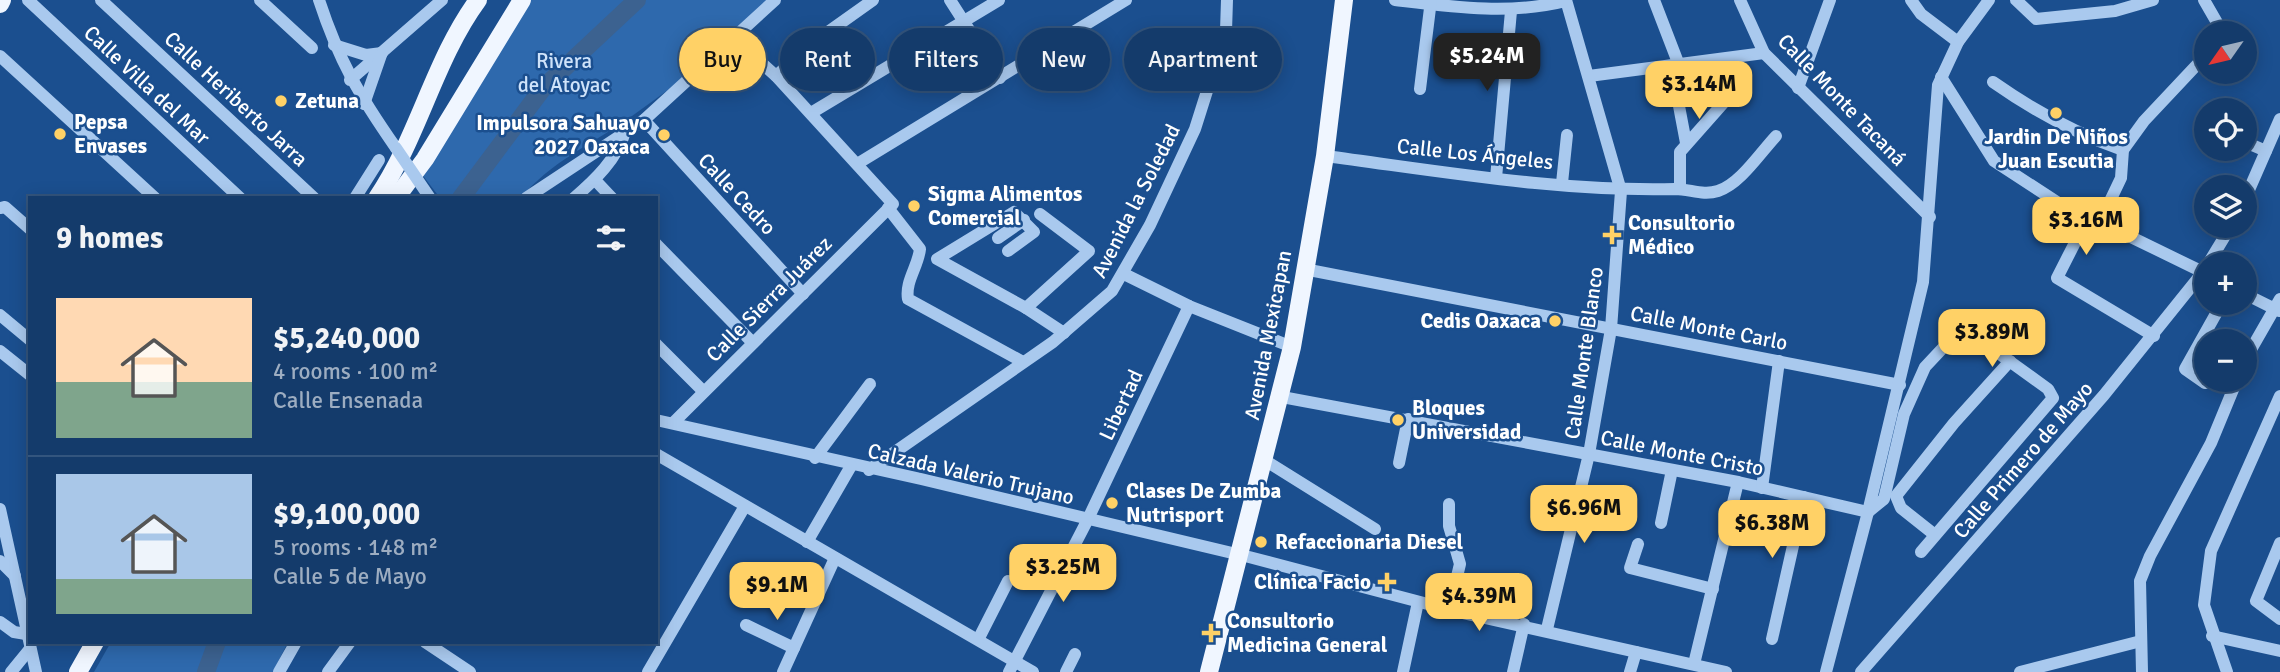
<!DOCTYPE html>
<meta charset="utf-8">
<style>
:root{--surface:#143b6b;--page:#214673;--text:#f1f3f6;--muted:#9dadc1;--line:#33557e;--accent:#ffd166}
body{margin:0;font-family:Signika,sans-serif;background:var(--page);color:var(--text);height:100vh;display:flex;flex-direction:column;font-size:26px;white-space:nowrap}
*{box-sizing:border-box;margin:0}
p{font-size:23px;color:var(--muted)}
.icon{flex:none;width:38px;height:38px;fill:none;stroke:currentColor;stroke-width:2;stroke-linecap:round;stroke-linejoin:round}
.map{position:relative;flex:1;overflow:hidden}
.side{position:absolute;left:28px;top:196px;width:630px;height:448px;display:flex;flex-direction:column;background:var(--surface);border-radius:0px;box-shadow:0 4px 18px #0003,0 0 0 2px var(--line)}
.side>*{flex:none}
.guide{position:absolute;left:679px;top:28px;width:665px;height:63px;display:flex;gap:14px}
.needle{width:46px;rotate:236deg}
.buttons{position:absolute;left:2194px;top:21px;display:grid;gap:14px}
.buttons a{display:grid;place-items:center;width:63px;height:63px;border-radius:50%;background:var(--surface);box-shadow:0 4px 18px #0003,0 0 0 2px var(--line);font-size:35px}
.price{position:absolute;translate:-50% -60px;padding:0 16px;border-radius:14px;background:var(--accent);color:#111;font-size:23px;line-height:46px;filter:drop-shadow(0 2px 4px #0008)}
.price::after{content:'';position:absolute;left:50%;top:42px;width:21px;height:16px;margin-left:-10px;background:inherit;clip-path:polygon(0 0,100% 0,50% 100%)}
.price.current{background:#222;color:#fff}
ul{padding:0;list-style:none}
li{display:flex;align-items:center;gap:21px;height:175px;padding:0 28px}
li+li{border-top:2px solid var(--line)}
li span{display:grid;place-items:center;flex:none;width:196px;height:140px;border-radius:0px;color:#555}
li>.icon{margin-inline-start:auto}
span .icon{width:84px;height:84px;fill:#fffc;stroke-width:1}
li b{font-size:30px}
h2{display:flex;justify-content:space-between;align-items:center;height:84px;padding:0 28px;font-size:30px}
.pill{padding:0 24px;border-radius:32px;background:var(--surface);box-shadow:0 4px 18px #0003,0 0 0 2px var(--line);font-size:24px;line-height:63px}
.pill.current{background:var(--accent);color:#111}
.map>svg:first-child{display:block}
</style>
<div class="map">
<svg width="2280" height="672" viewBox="0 0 2280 672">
<rect width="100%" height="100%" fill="#1b4f8f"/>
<g fill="#2e69ad">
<path d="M522,0H779C732,41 683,80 632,116C594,143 550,162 521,198H440L421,173Z"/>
<path d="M111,642H288L273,672H94Z"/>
</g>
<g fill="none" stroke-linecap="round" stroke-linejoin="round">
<g stroke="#3c6290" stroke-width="18">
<path d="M461,198L543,88L637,0"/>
<path d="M206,672L217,642"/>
</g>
<g stroke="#a9c9ee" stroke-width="12">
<path d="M28,0L240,198"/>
<path d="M101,0L314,198"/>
<path d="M260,0L312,48"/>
<path d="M319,0C339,61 359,95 396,148"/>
<path d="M950,0L1000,78"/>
<path d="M1395,0C1453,7 1510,15 1566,1"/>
<path d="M1654,0L1679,65"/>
<path d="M1740,0L1764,53L1930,217"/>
<path d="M1911,0L1921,14L1958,42"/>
<path d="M2016,0L2036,19L2115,11L2153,0"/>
<path d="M2204,0L2223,33"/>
<path d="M334,45L366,55L382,53"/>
<path d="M0,56L155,198"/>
<path d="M776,76L814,42L873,0"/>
<path d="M1589,76L1764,53"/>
<path d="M1941,77L1994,161L2086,221L2100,222L2207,274"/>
<path d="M350,80L442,0"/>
<path d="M1993,82C2033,110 2076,134 2123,150"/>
<path d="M1798,88L1830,0"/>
<path d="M1420,89L1431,0"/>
<path d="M364,104L381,55"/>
<path d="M1679,106L1686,143"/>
<path d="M811,113L999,0"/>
<path d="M644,120L803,294"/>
<path d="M2245,142L2266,151"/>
<path d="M1325,156C1440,171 1559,192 1675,189C1690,189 1703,196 1718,191C1740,184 1760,153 1776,136"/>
<path d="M857,164L1126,0"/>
<path d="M1496,178L1511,11"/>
<path d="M595,180L612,198"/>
<path d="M1562,183L1567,135"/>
<path d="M1680,189V152L1726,100"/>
<path d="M355,198L379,160"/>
<path d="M526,198L644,120L775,0"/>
<path d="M574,198C595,180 617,159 625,132"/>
<path d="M2245,199L2280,119"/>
<path d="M0,208L5,207L30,229"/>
<path d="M888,208L920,249C918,267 905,281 908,299L1023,362"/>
<path d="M2086,221L2057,278L2154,336"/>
<path d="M2100,222L2121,178L2123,150L2144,121L2207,54"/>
<path d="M998,238L1024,220"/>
<path d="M656,244L753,343"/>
<path d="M1008,251L1034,232L1014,212L937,259L1026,308L1064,333"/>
<path d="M2208,264L2231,226"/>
<path d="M1304,269L1900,385"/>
<path d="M1124,274L1189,306L1292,347"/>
<path d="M2245,294L2279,311"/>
<path d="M1026,308L1089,251L1040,214"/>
<path d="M0,315L30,340"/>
<path d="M656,344L703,391"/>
<path d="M0,351L30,375"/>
<path d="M2245,360L2280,299"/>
<path d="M2205,383L2185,369L2222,303"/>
<path d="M1282,397L1738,482L1868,512L1884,499L1904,414L1925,367L1956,334L1969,332L2048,389L2053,398L1921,552"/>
<path d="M656,420L921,479L1249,557L1458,612L1726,672"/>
<path d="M673,423L893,204L776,76L734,38"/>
<path d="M656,454L1033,672"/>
<path d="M815,458L870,384"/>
<path d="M1266,461L1375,529"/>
<path d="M1399,463L1408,419"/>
<path d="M869,470L1053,342L1112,291L1150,225L1195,129L1226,31L1227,0"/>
<path d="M1762,488L1779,361"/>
<path d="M1449,504V526L1460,564L1449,610"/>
<path d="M0,509L36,672"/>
<path d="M1661,523L1672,470"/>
<path d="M1935,535L1901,508L1896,496L1954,423L2010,361"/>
<path d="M807,542L851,466"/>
<path d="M2280,543L2256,601L2280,619"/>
<path d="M1638,544L1630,568L1713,589"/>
<path d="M0,561L15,576"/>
<path d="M0,622L14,632L26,634"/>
<path d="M746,625L794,648"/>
<path d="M1547,629L1589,454L1611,329L1621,191L1566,0"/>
<path d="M2212,636L2280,651"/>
<path d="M979,638L1008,581"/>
<path d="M1772,639L1804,497"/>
<path d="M425,642L470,672"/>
<path d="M1694,664L1738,482"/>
<path d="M11,672L29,650"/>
<path d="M279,672L296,642"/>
<path d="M328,672L350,642"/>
<path d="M648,672L745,506"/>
<path d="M783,672L835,558"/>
<path d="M1009,672L1087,521L1189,306"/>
<path d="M1066,672L1075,654"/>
<path d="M1403,672L1418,602"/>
<path d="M1513,672L1524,624"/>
<path d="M1630,672L1636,652"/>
<path d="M1826,672L1868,512L1923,282L1938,85L1958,42L1989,0"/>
<path d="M1861,672L2104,395L2207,267"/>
<path d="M2020,672L2141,641"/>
<path d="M2142,672L2140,581L2150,556L2211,443L2237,380"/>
<path d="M2227,672L2204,605L2211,551L2280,396"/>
</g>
<g stroke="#f0f6ff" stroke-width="18">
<path d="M0,4L2,0"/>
<path d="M377,198C419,136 434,60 478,0"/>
<path d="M396,198L425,159L522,0"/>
<path d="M78,672L95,642"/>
<path d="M1209,672L1292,347L1325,156L1344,0"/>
</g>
<path stroke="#a9c9ee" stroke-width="12" d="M396,148L430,198"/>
</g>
<g fill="#ffd166" stroke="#1b4f8f" stroke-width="2.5">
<circle cx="281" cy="101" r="7"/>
<circle cx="2056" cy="113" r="7"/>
<circle cx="60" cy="134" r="7"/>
<circle cx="664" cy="135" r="7"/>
<circle cx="914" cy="206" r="7"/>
<path d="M1608.5 224.5h7v7h7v7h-7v7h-7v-7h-7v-7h7z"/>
<circle cx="1555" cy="321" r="7"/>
<circle cx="1398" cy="420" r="7"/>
<circle cx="1112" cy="503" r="7"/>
<circle cx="1261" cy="542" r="7"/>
<path d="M1383.5 571.5h7v7h7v7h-7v7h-7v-7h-7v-7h7z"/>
<path d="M1207.5 622.5h7v7h7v7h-7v7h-7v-7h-7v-7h7z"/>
</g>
<g text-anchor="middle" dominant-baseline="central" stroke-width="5" stroke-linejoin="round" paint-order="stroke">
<g font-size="21" fill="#cfe3fa" stroke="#1b4f8f">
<text x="564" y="61">Rivera<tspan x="564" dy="24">del Atoyac</tspan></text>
</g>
<g font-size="21" fill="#fff" stroke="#1b4f8f">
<text transform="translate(147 85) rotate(43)">Calle Villa del Mar</text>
<text transform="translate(236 99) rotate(43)">Calle Heriberto Jarra</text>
<text transform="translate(1842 100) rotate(46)">Calle Monte Tacaná</text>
<text transform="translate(1475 154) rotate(6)">Calle Los Ángeles</text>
<text transform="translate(737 194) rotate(47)">Calle Cedro</text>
<text transform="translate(1136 201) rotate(-63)">Avenida la Soledad</text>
<text transform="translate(769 299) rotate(-45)">Calle Sierra Juárez</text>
<text transform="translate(1709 328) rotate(11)">Calle Monte Carlo</text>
<text transform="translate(1268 335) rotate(-79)">Avenida Mexicapan</text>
<text transform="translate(1584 353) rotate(-82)">Calle Monte Blanco</text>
<text transform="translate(1121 405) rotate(-65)">Libertad</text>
<text transform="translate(1682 453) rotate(11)">Calle Monte Cristo</text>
<text transform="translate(2023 460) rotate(-49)">Calle Primero de Mayo</text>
<text transform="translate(971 474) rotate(13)">Calzada Valerio Trujano</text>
</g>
<g font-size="21" font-weight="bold" fill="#fff" stroke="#1b4f8f" text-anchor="start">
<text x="295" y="101">Zetuna</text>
<text x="74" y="122">Pepsa<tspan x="74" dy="24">Envases</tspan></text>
<text x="650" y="123" text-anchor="end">Impulsora Sahuayo<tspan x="650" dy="24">2027 Oaxaca</tspan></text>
<text x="2056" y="137" text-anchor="middle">Jardin De Niños<tspan x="2056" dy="24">Juan Escutia</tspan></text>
<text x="928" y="194">Sigma Alimentos<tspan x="928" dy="24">Comercial</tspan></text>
<text x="1628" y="223">Consultorio<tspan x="1628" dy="24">Médico</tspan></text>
<text x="1541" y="321" text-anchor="end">Cedis Oaxaca</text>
<text x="1412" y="408">Bloques<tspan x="1412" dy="24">Universidad</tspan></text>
<text x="1126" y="491">Clases De Zumba<tspan x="1126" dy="24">Nutrisport</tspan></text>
<text x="1275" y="542">Refaccionaria Diesel</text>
<text x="1371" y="582" text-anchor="end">Clínica Facio</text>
<text x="1227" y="621">Consultorio<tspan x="1227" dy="24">Medicina General</tspan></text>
</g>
</g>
</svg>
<div class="buttons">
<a><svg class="needle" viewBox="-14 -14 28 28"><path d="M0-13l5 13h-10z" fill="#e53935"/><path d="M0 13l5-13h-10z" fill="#9dadc1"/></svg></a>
<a><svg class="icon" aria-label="locate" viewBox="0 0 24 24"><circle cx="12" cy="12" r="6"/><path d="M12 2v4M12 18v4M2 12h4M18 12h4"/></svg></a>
<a><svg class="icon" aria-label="layers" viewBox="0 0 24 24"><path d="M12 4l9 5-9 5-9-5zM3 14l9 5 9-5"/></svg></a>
<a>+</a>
<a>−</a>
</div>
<b class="price current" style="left:1487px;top:93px">$5.24M</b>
<b class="price" style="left:1699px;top:121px">$3.14M</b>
<b class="price" style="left:2086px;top:257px">$3.16M</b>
<b class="price" style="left:1992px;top:369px">$3.89M</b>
<b class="price" style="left:1584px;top:545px">$6.96M</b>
<b class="price" style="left:1772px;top:560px">$6.38M</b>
<b class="price" style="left:1063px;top:604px">$3.25M</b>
<b class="price" style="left:777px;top:622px">$9.1M</b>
<b class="price" style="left:1479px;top:633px">$4.39M</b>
<div class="guide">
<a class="pill current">Buy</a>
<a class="pill">Rent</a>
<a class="pill">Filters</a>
<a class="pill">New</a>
<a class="pill">Apartment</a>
</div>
<section class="side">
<h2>9 homes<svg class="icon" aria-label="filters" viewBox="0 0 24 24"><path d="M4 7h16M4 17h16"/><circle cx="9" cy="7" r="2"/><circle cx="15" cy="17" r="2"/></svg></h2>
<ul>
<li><span style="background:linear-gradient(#ffd9b3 60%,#7fa58c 0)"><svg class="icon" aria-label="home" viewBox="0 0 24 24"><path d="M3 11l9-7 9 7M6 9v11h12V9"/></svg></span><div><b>$5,240,000</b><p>4 rooms · 100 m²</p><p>Calle Ensenada</p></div></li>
<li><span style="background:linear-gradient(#a9c7e8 75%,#7fa58c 0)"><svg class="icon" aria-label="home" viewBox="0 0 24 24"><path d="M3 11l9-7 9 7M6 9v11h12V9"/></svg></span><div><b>$9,100,000</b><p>5 rooms · 148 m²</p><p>Calle 5 de Mayo</p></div></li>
</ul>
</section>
</div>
